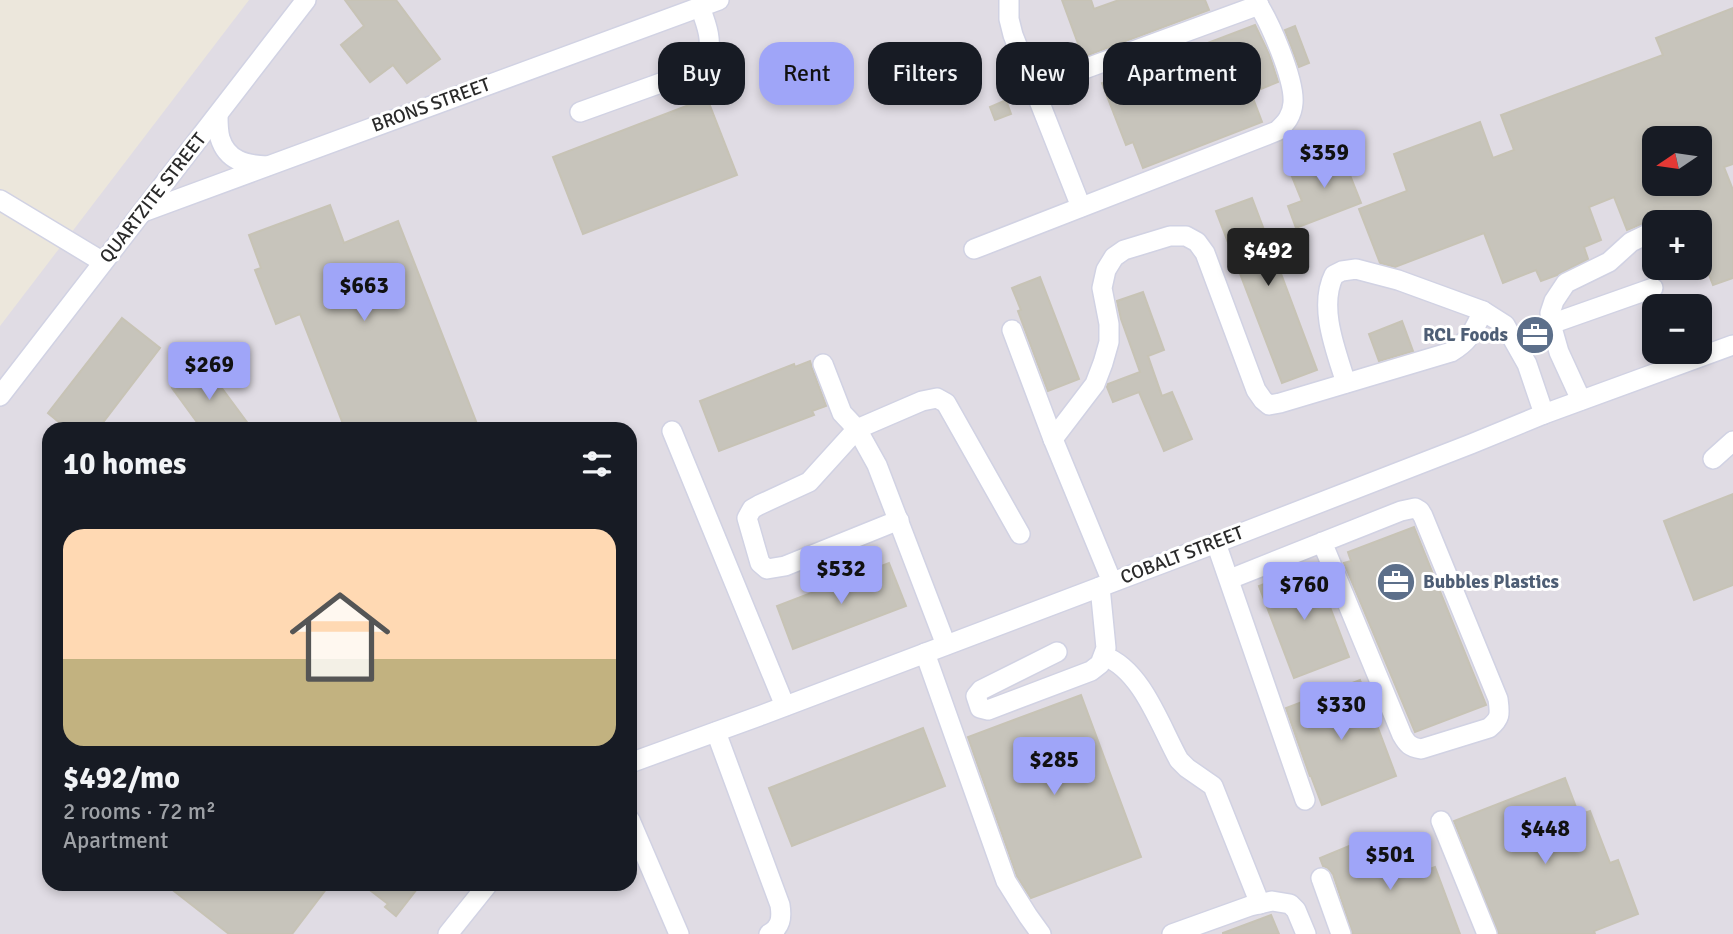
<!DOCTYPE html>
<meta charset="utf-8">
<style>
:root{--surface:#171b24;--page:#242831;--text:#f1f3f6;--muted:#9ea1a6;--accent:#9fa5f8}
body{margin:0;font-family:Signika,sans-serif;background:var(--page);color:var(--text);height:100vh;display:flex;flex-direction:column;font-size:26px;white-space:nowrap}
*{box-sizing:border-box;margin:0}
p{font-size:23px;color:var(--muted)}
.icon{flex:none;width:38px;height:38px;fill:none;stroke:currentColor;stroke-width:2;stroke-linecap:round;stroke-linejoin:round}
.map{position:relative;flex:1;overflow:hidden}
.drawer{position:absolute;left:42px;top:422px;width:595px;height:469px;display:flex;flex-direction:column;background:var(--surface);border-radius:21px;box-shadow:0 4px 10px #0003}
.drawer>*{flex:none}
.banner{position:absolute;left:658px;top:42px;width:665px;height:63px;display:flex;gap:14px}
.needle{width:46px;rotate:257deg}
.controls{position:absolute;left:1642px;top:126px;display:grid;gap:14px}
.controls a{display:grid;place-items:center;width:70px;height:70px;border-radius:14px;background:var(--surface);box-shadow:0 4px 10px #0003;font-size:35px}
.price{position:absolute;translate:-50% -60px;padding:0 16px;border-radius:7px;background:var(--accent);color:#111;font-size:23px;line-height:46px;filter:drop-shadow(0 2px 4px #0008)}
.price::after{content:'';position:absolute;left:50%;top:42px;width:21px;height:16px;margin-left:-10px;background:inherit;clip-path:polygon(0 0,100% 0,50% 100%)}
.price.current{background:#222;color:#fff}
ul{padding:0;list-style:none}
li{display:grid;align-content:center;gap:14px;height:371px;padding:0 21px}
li span{display:grid;place-items:center;height:217px;border-radius:21px;color:#555}
li>.icon{margin-inline-start:auto}
span .icon{width:126px;height:126px;fill:#fffc;stroke-width:1}
li b{font-size:30px}
h2{display:flex;justify-content:space-between;align-items:center;height:84px;padding:0 21px;font-size:30px}
.chip{padding:0 24px;border-radius:21px;background:var(--surface);box-shadow:0 4px 10px #0003;font-size:24px;line-height:63px}
.chip.current{background:var(--accent);color:#111}
.map>svg:first-child{display:block}
</style>
<div class="map">
<svg width="1733" height="934" viewBox="0 0 1733 934">
<rect width="100%" height="100%" fill="#ece7dc"/>
<path fill="#e0dce4" fill-rule="evenodd" d="M249,0H1733V934H0V326ZM1654,138H1699V184H1654ZM1654,222H1699V268H1654ZM1654,306H1699V352H1654ZM49,429H630V884H49Z"/>
<g fill="#c7c4bb" stroke="#c7c3b5" stroke-width="2" fill-rule="evenodd">
<path d="M345,0H396L440,59L407,83L393,65L370,82L341,45L364,26Z"/>
<path d="M1062,0H1091L1094,9L1119,0H1205L1209,10L1083,57Z"/>
<path d="M1733,8V164L1724,167L1733,190V278L1713,285L1699,249V222H1670L1669,218L1660,221L1654,219L1627,230L1614,197L1589,207L1601,240L1584,247L1588,259L1557,275L1541,281L1536,270L1503,283L1484,233L1395,267L1380,263L1359,209L1407,191L1394,154L1480,122L1493,158L1514,150L1501,115L1663,55L1656,38ZM1654,138H1699V185L1678,193L1674,184H1654Z"/>
<path d="M1255,25L1269,54L1278,82L1251,93L1262,122L1143,168L1133,142L1126,145L1102,83Z"/>
<path d="M1295,26L1309,63L1299,67L1285,30Z"/>
<path d="M707,98L737,175L583,234L553,157Z"/>
<path d="M1006,100L1011,114L995,120L990,107Z"/>
<path d="M1353,151L1357,161L1346,165L1361,203L1296,228L1288,206L1302,201L1291,174Z"/>
<path d="M1252,198L1272,251L1295,242L1303,262L1280,271L1317,370L1282,383L1216,211Z"/>
<path d="M330,205L344,243L398,221L479,429H345L300,314L276,324L255,270L261,268L249,235Z"/>
<path d="M1040,277L1079,379L1048,391L1018,311L1021,310L1012,288Z"/>
<path d="M1143,292L1164,350L1148,356L1162,396L1172,392L1192,439L1164,451L1139,392L1113,402L1107,387L1108,384L1140,372L1121,319L1117,301Z"/>
<path d="M122,318L160,348L98,429H67L48,413Z"/>
<path d="M1402,321L1413,351L1379,361L1369,334Z"/>
<path d="M810,361L812,368L826,406L812,411L814,415L719,451L700,401L794,364L795,367Z"/>
<path d="M204,364L252,429H202L172,388Z"/>
<path d="M1733,494V585L1694,600L1664,521Z"/>
<path d="M1414,527L1486,705L1415,732L1344,563L1351,561L1348,552Z"/>
<path d="M889,563L906,606L793,649L777,606Z"/>
<path d="M1307,567L1310,575L1317,573L1349,657L1294,678L1259,586Z"/>
<path d="M1360,680L1396,776L1322,805L1311,776H1310L1286,708Z"/>
<path d="M1081,695L1141,857L1031,898L1017,876L968,737Z"/>
<path d="M923,728L945,786L792,846L769,788Z"/>
<path d="M1565,778L1579,815L1590,811L1610,863L1618,860L1638,914L1594,931L1595,934H1499L1454,821Z"/>
<path d="M1404,835L1419,873L1435,867L1460,934H1353L1333,874L1328,868L1323,866L1320,858L1349,846L1352,855Z"/>
<path d="M165,884H330L292,934H229Z"/>
<path d="M362,884H410L417,889L396,916L385,907L388,904Z"/>
<path d="M1271,915L1279,934H1223V933Z"/>
</g>
<g fill="none" stroke-linecap="round" stroke-linejoin="round">
<g stroke="#d1d2e3" stroke-width="22">
<g id="minor">
<path d="M1009,0V19L1013,35L1081,207"/>
<path d="M1035,87L1259,5"/>
<path d="M580,112L694,71C698,68 704,63 706,59C714,43 706,23 700,7"/>
<path d="M218,115C218,122 218,131 220,138C227,161 246,165 267,166"/>
<path d="M0,200L103,262"/>
<path d="M143,212L719,0"/>
<path d="M974,249L1277,131C1286,123 1292,116 1293,103C1295,80 1269,19 1255,0"/>
<path d="M1551,324L1653,288"/>
<path d="M1012,330L1053,439L1112,582"/>
<path d="M823,364L842,413L857,429L877,465L946,645"/>
<path d="M1346,383C1336,351 1318,307 1334,275L1342,271L1356,269L1398,280L1483,311L1505,325L1527,364L1544,414"/>
<path d="M0,396L306,0"/>
<path d="M1581,400L1559,352L1551,324L1550,313L1554,301L1566,283L1609,262L1631,242L1654,231"/>
<path d="M672,431L785,706"/>
<path d="M1053,439L1095,384L1103,363L1109,342V324L1102,288L1106,270L1114,257L1124,250L1170,236H1186L1197,242L1205,253L1256,390L1263,400L1269,405L1280,403L1451,352C1471,340 1473,331 1483,311"/>
<path d="M1713,459L1733,441"/>
<path d="M899,520L785,566L767,569L760,563L747,518L752,509L759,505L809,482L857,429L922,401L937,398L946,403L1020,534"/>
<path d="M1216,543L1305,800"/>
<path d="M1230,579L1401,511L1415,508L1420,511L1423,516L1498,699C1500,714 1501,718 1489,728L1421,749C1410,747 1407,744 1402,735L1322,542"/>
<path d="M1057,652L981,690L976,696L980,708L988,710L1091,671L1100,664L1106,648L1100,587"/>
<path d="M925,653L1006,881L1028,916L1041,934"/>
<path d="M1104,656C1142,670 1160,726 1179,760L1187,768L1213,786L1260,904"/>
<path d="M716,732L780,905C782,918 781,927 769,934"/>
<path d="M630,763L762,715L1216,543L1471,444L1544,414L1733,345"/>
<path d="M630,820L679,934"/>
<path d="M1441,821L1487,934"/>
<path d="M1321,878L1341,934"/>
<path d="M448,934L488,884"/>
<path d="M1172,934L1250,906L1272,901L1290,904L1296,910L1306,934"/>
</g>
</g>
<use href="#minor" stroke="#fff" stroke-width="19"/>
</g>
<defs>
<g id="office-disc" transform="scale(2.0125)"><circle r="9.5" fill="#5c6f8a" stroke="#fff"/><path d="M-6-3h4V-5.5h4V-3h4V5H-6ZM-1-4.5V-3h2v-1.5ZM-6 0V1H6V0Z" fill="#fff"/></g>
</defs>
<g fill-rule="evenodd">
<use href="#office-disc" x="1535" y="335"/>
<use href="#office-disc" x="1396" y="582"/>
</g>
<g text-anchor="middle" dominant-baseline="central" stroke-width="6" stroke-linejoin="round" paint-order="stroke">
<g font-size="19" fill="#2a2a2a" stroke="#fff">
<text transform="translate(431 105) rotate(-20)">BRONS STREET</text>
<text transform="translate(153 198) rotate(-52)">QUARTZITE STREET</text>
<text transform="translate(1182 555) rotate(-21)">COBALT STREET</text>
</g>
<g font-size="19" font-weight="bold" fill="#4e5e75" stroke="#fff" text-anchor="end">
<text x="1508" y="335">RCL Foods</text>
<text x="1423" y="582" text-anchor="start">Bubbles Plastics</text>
</g>
</g>
</svg>
<div class="controls">
<a><svg class="needle" viewBox="-14 -14 28 28"><path d="M0-13l5 13h-10z" fill="#e53935"/><path d="M0 13l5-13h-10z" fill="#9ea1a6"/></svg></a>
<a>+</a>
<a>−</a>
</div>
<b class="price" style="left:1324px;top:190px">$359</b>
<b class="price current" style="left:1268px;top:288px">$492</b>
<b class="price" style="left:364px;top:323px">$663</b>
<b class="price" style="left:209px;top:402px">$269</b>
<b class="price" style="left:841px;top:606px">$532</b>
<b class="price" style="left:1304px;top:622px">$760</b>
<b class="price" style="left:1341px;top:742px">$330</b>
<b class="price" style="left:1054px;top:797px">$285</b>
<b class="price" style="left:1545px;top:866px">$448</b>
<b class="price" style="left:1390px;top:892px">$501</b>
<div class="banner">
<a class="chip">Buy</a>
<a class="chip current">Rent</a>
<a class="chip">Filters</a>
<a class="chip">New</a>
<a class="chip">Apartment</a>
</div>
<section class="drawer">
<h2>10 homes<svg class="icon" aria-label="filters" viewBox="0 0 24 24"><path d="M4 7h16M4 17h16"/><circle cx="9" cy="7" r="2"/><circle cx="15" cy="17" r="2"/></svg></h2>
<ul>
<li><span style="background:linear-gradient(#ffd9b3 60%,#c2b280 0)"><svg class="icon" aria-label="home" viewBox="0 0 24 24"><path d="M3 11l9-7 9 7M6 9v11h12V9"/></svg></span><div><b>$492/mo</b><p>2 rooms · 72 m²</p><p>Apartment</p></div></li>
</ul>
</section>
</div>
